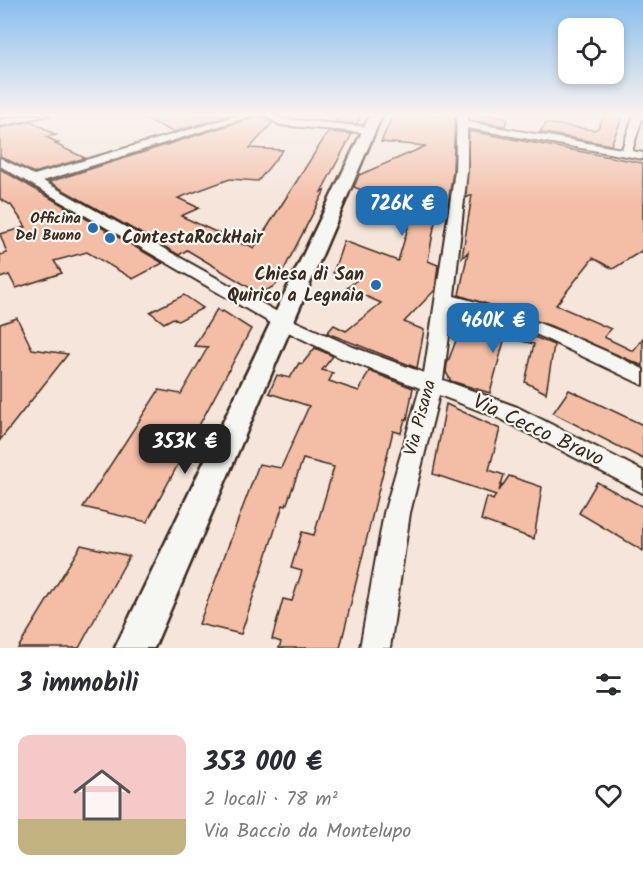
<!DOCTYPE html>
<html lang="it">
<meta charset="utf-8">
<style>
:root{--surface:#fff;--page:#f2f2f3;--text:#2b2b33;--muted:#7c7c81;--line:#e1e1e2;--accent:#1f6fb2}
body{margin:0;font-family:Kalam,sans-serif;background:var(--page);color:var(--text);height:100vh;display:flex;flex-direction:column;font-size:22px;white-space:nowrap}
*{box-sizing:border-box;margin:0}
p{font-size:20px;color:var(--muted)}
.icon{flex:none;width:33px;height:33px;fill:none;stroke:currentColor;stroke-width:2;stroke-linecap:round;stroke-linejoin:round}
.map{position:relative;height:648px;overflow:hidden}
.side{display:flex;flex-direction:column;background:var(--surface);flex:1}
.side>*{flex:none}
.buttons{position:absolute;left:558px;top:18px;display:grid;gap:12px}
.buttons a{display:grid;place-items:center;width:66px;height:66px;border-radius:12px;background:var(--surface);box-shadow:0 3px 9px #0003;font-size:30px}
.price{position:absolute;translate:-50% -51px;padding:0 14px;border-radius:12px;background:var(--accent);color:#fff;font-size:20px;line-height:39px;filter:drop-shadow(0 2px 3px #0008)}
.price::after{content:'';position:absolute;left:50%;top:36px;width:18px;height:14px;margin-left:-9px;background:inherit;clip-path:polygon(0 0,100% 0,50% 100%)}
.price.active{background:#222;color:#fff}
ul{padding:0;list-style:none}
li{display:flex;align-items:center;gap:18px;height:150px;padding:0 18px}
li+li{border-top:2px solid var(--line)}
li span{display:grid;place-items:center;flex:none;width:168px;height:120px;border-radius:12px;color:#555}
li>.icon{margin-inline-start:auto}
span .icon{width:72px;height:72px;fill:#fffc;stroke-width:1}
li b{font-size:26px}
h2{display:flex;justify-content:space-between;align-items:center;height:72px;padding:0 18px;font-size:26px}
.map>svg:first-child{display:block}
</style>
<div class="map">
<svg width="643" height="648" viewBox="0 0 643 648">
<rect width="100%" height="100%" fill="#f5e5db"/>
<filter id="ink" filterUnits="userSpaceOnUse"><feTurbulence type="fractalNoise" baseFrequency=".0167" numOctaves="2"/><feDisplacementMap in="SourceGraphic" scale="12" xChannelSelector="R" yChannelSelector="G"/><feConvolveMatrix kernelMatrix="1 2 1 2 8 2 1 2 1" color-interpolation-filters="sRGB"/></filter>
<g filter="url(#ink)">
<g fill="#f3bda6" stroke="#3b2a1e" stroke-width="1.5">
<path d="M138,115H233L173,132Z"/>
<path d="M256,115H262L272,123L250,148L283,150L258,181L230,179L178,198L199,208L181,216L244,245L247,244L254,248L328,132L352,134L321,192L325,190L276,285L260,294L187,250L179,255L49,182L255,117Z"/>
<path d="M339,115H361L357,124L335,122Z"/>
<path d="M393,115H455L453,171L447,210L436,216L428,261L438,265L435,290L404,322L424,330L417,368L327,333L334,325L346,331L381,303L347,288L358,279L333,273L344,241L398,261L413,211L354,187L359,175L426,146L381,142Z"/>
<path d="M469,115H494L508,118L505,126L469,120Z"/>
<path d="M604,115H623L611,145L540,132L546,123L594,130L598,128Z"/>
<path d="M31,121L56,135L46,137L59,143L55,144L85,158L34,173L0,156V128Z"/>
<path d="M469,131L643,163V250L613,269L593,258L556,305L611,329L604,337L633,351L643,338V366L551,326L459,295L468,252L462,258L472,195L466,198Z"/>
<path d="M0,169L163,263L133,279L87,252L54,261L62,273L16,288L9,275L0,278V255L7,253L0,234L26,227L11,205L0,199Z"/>
<path d="M184,295L203,308L178,321L173,318L164,323L150,312Z"/>
<path d="M217,309L221,312L223,311L251,329L147,522L83,507L159,390L181,394L208,347L194,346Z"/>
<path d="M467,312L490,319L554,345L546,393L525,382L534,344L505,337L490,393L451,381L446,372L447,364Z"/>
<path d="M17,318L32,349L68,354L0,440V324Z"/>
<path d="M315,348L333,356L322,370L333,373L329,381L359,391L369,371L413,388L407,420L405,419L401,433L393,431L340,648H279L281,642L272,639L283,599L292,601L302,571L291,568L302,532L314,535L334,467L303,459L286,506L283,505L241,634L199,624L259,464L281,468L309,406L269,393L277,375L290,378L299,363L302,364Z"/>
<path d="M569,390L643,425V459L553,413Z"/>
<path d="M446,404L500,429L489,470L504,475L499,491L509,476L542,487L534,539L481,520L487,497L493,500L496,495L433,474Z"/>
<path d="M597,482L643,507V551L579,513Z"/>
<path d="M81,545L129,556L79,648H18Z"/>
</g>
<g fill="none" stroke-linecap="round" stroke-linejoin="round">
<g stroke="#3b2a1e" stroke-width="4">
<g id="minor">
<path d="M30,115H49L0,126V120Z"/>
<path d="M240,115H254L43,181L288,318L353,347L424,373L455,171L457,115H467V122L622,149L634,115H643L632,151L643,153V159L467,128V171L454,296C520,313 582,339 643,369V385L540,336L491,317L453,306L443,380L517,407L643,471V493L501,419L439,395L410,513L390,648H360L384,513L420,388L339,357L276,326L0,166V158L34,175Z"/>
<path d="M264,115H275L282,119L370,127L375,130L370,133L280,125Z"/>
</g>
</g>
<g stroke="#3b2a1e" stroke-width="5">
<path id="tertiary" d="M370,115H382L154,648H115Z"/>
</g>
<use href="#minor" fill="#f6f6f2" fill-rule="evenodd"/>
<use href="#tertiary" fill="#f6f6f2" fill-rule="evenodd"/>
</g>
</g>
<linearGradient id="sky" x2="0" y2="1"><stop stop-color="#88beee"/><stop offset="0.56" stop-color="#faf3ef"/><stop offset="1" stop-color="#faf3ef" stop-opacity="0"/></linearGradient>
<rect width="643" height="205" fill="url(#sky)"/>
<g fill="#1f6fb2" stroke="#f6f6f2" stroke-width="2">
<circle cx="93" cy="228" r="6"/>
<circle cx="110" cy="238" r="6"/>
<circle cx="376" cy="285" r="6"/>
</g>
<g text-anchor="middle" dominant-baseline="central" stroke-width="4.5" stroke-linejoin="round" paint-order="stroke">
<g font-size="15" font-weight="bold" fill="#3b2a1e" stroke="#f6f6f2" text-anchor="end">
<text x="81" y="219">Officina<tspan x="81" dy="17">Del Buono</tspan></text>
</g>
<g font-size="18" font-weight="bold" fill="#3b2a1e" stroke="#f6f6f2" text-anchor="start">
<text x="122" y="238">ContestaRockHair</text>
<text x="364" y="275" text-anchor="end">Chiesa di San<tspan x="364" dy="21">Quirico a Legnaia</tspan></text>
</g>
<g font-size="18" fill="#3b2a1e" stroke="#f6f6f2">
<text transform="translate(421 418) rotate(-75)">Via Pisana</text>
</g>
<g font-size="21" fill="#3b2a1e" stroke="#f6f6f2">
<text transform="translate(538 431) rotate(25)">Via Cecco Bravo</text>
</g>
</g>
</svg>
<div class="buttons">
<a><svg class="icon" aria-label="locate" viewBox="0 0 24 24"><circle cx="12" cy="12" r="6"/><path d="M12 2v4M12 18v4M2 12h4M18 12h4"/></svg></a>
</div>
<b class="price" style="left:402px;top:237px">726K €</b>
<b class="price" style="left:493px;top:354px">460K €</b>
<b class="price active" style="left:185px;top:475px">353K €</b>
</div>
<section class="side">
<h2>3 immobili<svg class="icon" aria-label="filters" viewBox="0 0 24 24"><path d="M4 7h16M4 17h16"/><circle cx="9" cy="7" r="2"/><circle cx="15" cy="17" r="2"/></svg></h2>
<ul>
<li><span style="background:linear-gradient(#f6c9c9 70%,#c2b280 0)"><svg class="icon" aria-label="home" viewBox="0 0 24 24"><path d="M3 11l9-7 9 7M6 9v11h12V9"/></svg></span><div><b>353 000 €</b><p>2 locali · 78 m²</p><p>Via Baccio da Montelupo</p></div><svg class="icon" aria-label="heart" viewBox="0 0 24 24"><path d="M12 20l-8-8c-3-5 5-10 8-4 3-6 11-1 8 4z"/></svg></li>
</ul>
</section>
